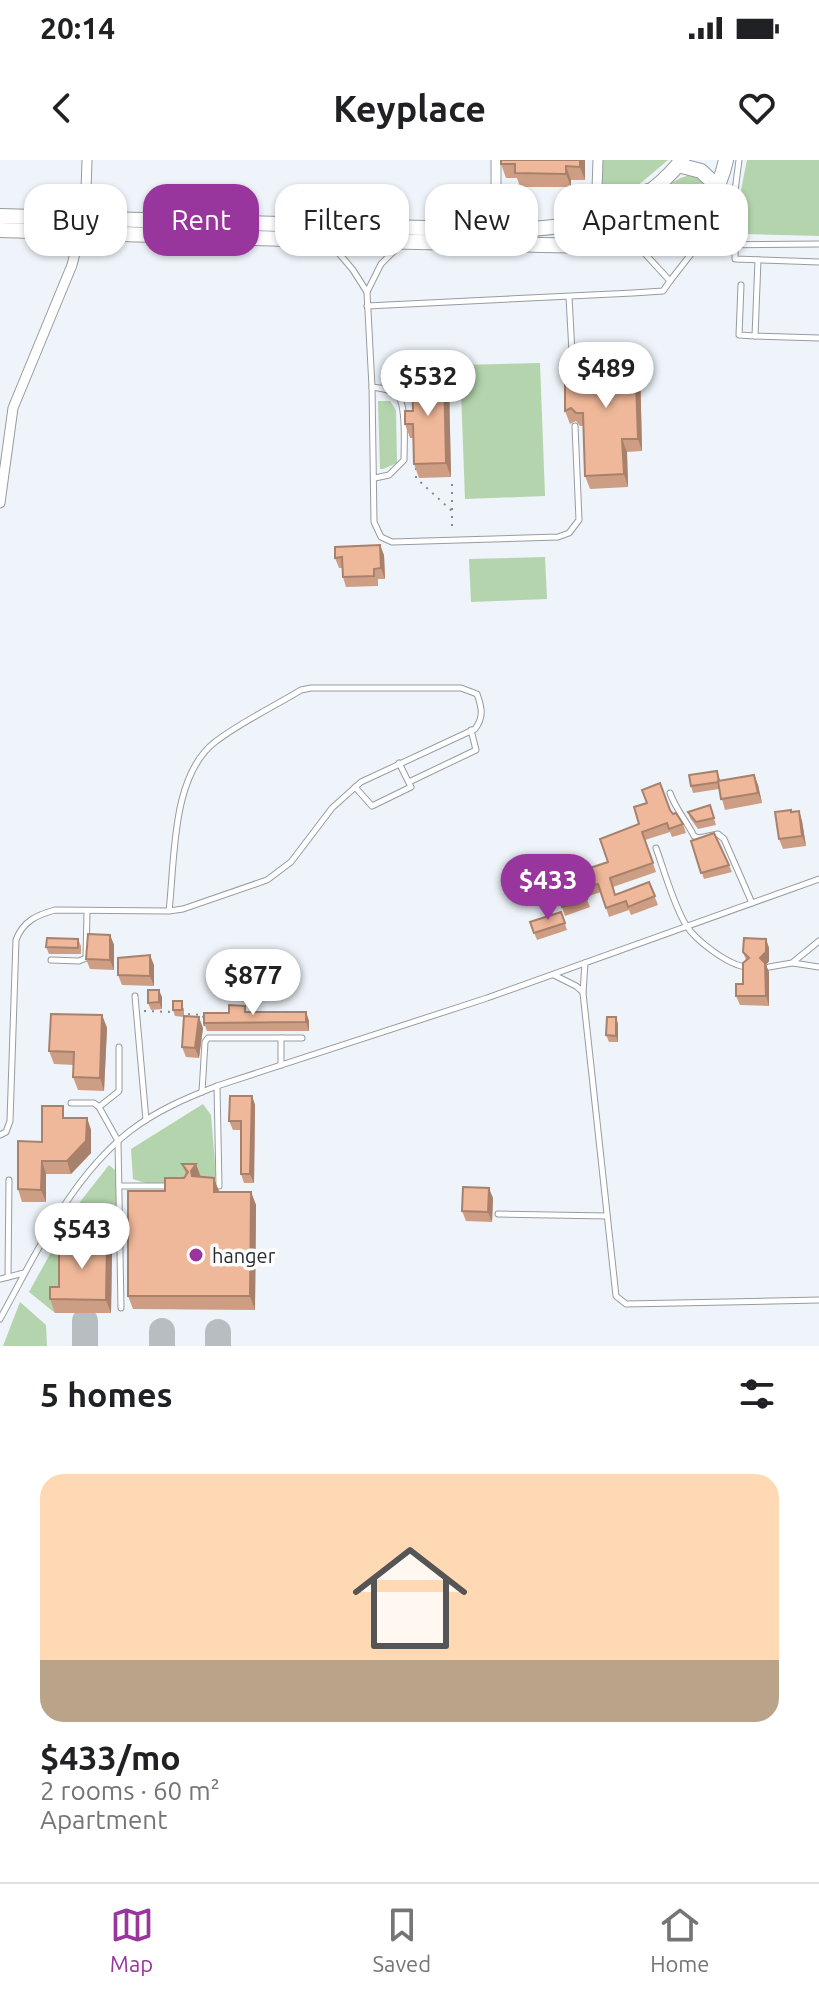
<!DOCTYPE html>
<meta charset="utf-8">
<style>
:root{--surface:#fff;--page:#f2f2f2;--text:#202124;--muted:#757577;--line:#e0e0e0;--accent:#98369d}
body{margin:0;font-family:Ubuntu,sans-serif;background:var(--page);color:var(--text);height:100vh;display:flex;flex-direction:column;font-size:30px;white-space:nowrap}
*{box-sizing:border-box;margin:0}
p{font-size:26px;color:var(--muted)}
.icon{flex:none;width:44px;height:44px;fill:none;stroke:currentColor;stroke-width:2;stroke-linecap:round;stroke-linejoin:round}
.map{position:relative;height:1186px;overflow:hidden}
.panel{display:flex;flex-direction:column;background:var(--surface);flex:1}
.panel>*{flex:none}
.hud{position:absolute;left:24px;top:24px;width:772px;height:72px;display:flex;gap:16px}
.price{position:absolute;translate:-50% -68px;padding:0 18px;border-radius:28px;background:#fff;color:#222;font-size:26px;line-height:52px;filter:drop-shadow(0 2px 4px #0008)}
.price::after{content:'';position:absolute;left:50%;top:48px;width:24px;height:18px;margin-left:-12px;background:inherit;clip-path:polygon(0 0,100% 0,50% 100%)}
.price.active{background:var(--accent);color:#fff}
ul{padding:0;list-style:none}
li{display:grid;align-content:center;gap:16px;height:424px;padding:0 40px}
li span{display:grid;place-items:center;height:248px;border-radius:24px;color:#555}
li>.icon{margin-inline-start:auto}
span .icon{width:144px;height:144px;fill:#fffc;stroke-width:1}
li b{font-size:34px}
h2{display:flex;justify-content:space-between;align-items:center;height:96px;padding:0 40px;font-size:34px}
.pill{padding:0 28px;border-radius:24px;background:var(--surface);box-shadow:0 2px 6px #0004;font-size:28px;line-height:72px}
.pill.active{background:var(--accent);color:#fff}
.status{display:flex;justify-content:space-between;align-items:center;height:56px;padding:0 40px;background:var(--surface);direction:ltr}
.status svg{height:22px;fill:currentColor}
header{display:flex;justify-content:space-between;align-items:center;height:104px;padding:0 40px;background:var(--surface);font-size:36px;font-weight:700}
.menu{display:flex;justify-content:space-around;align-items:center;height:112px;border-top:2px solid var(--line);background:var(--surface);font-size:22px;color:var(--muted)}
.menu a{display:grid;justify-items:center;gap:4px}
.menu .active{color:var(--accent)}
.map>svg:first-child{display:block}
</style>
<div class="status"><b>20:14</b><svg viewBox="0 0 49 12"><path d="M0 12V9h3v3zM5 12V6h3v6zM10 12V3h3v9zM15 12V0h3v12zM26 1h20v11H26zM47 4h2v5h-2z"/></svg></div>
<header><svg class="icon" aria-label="back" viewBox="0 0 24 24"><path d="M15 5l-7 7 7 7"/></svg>Keyplace<svg class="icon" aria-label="heart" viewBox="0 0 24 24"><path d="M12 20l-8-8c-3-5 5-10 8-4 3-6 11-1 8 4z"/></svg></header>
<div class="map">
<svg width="819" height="1186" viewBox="0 0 819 1186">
<rect width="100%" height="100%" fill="#eef4fa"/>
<g fill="#b3d4ad">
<path d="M601,0H668L629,33L600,48Z"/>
<path d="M747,0H819V76L746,74C735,50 742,25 747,0Z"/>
<path d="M692,15L703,21L706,28C695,43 679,71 656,60C648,39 672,17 692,15Z"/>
<path d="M637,50L644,68L621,74L560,78V76C589,73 612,63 637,50Z"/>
<path d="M540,203L545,336L465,339L460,205Z"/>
<path d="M378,241H390L396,250L397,303L383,309H380Z"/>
<path d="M545,397L547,439L471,442L469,399Z"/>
<path d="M203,944L211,955L216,1015L214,1021C189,1024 157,1029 133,1019L131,989Z"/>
<path d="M109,1005L116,1011L117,1015L118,1086H109V1094L64,1140H55V1153L29,1132L76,1047Z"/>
<path d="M20,1142L46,1165L47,1186H3Z"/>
</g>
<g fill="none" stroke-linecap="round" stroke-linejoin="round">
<g stroke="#b8bdc2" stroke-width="26">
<path d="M85,1186V1161"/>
<path d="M162,1186V1171"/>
<path d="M218,1186V1172"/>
</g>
<g stroke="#969ca1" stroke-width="7">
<g id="service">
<path d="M718,27C734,50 736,71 735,99L819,102"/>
<path d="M730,43L735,31L739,0"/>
<path d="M672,76L698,85L819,84"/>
<path d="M331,84L353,110L367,132L381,104L400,85"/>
<path d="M637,85L670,121L698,85"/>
<path d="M758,100L755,176L819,178"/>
<path d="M741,125L739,175L755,176"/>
<path d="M367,132L372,227L374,362L381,377L392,382L558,377L569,373L579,360L575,266"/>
<path d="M569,137L574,229"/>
<path d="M367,146L633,133L663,131L670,121"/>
<path d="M372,227C380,228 391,229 397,235C407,243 404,287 404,300L389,315L375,318"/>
<path d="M409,622L476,590L471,570"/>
<path d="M355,627L372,646L411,627L399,603"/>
<path d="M670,633C676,650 686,660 694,676L699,678L718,674L724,679L752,743"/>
<path d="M656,688C664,710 674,746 686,765C695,780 729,806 747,807"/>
<path d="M51,800L79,801L86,798L87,751"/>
<path d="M585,803L583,833L616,1136L626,1144L819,1140"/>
<path d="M793,803L819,807"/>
<path d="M769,807L792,803L819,781"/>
<path d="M554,815L576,826L583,832"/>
<path d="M135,836L146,960"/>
<path d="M281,905V878"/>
<path d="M202,932L205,882L208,878H302"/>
<path d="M71,943H94L99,947L118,981L121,1148"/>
<path d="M99,947L119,931V887"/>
<path d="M0,975L6,972L10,961L16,780C23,761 37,755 55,750L169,751L183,749L267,720L291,702L332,648L361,622L475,569C484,557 482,548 477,534L461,528H311L301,530C273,547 241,562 215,582C171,616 175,700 169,751"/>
<path d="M119,1026H170"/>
<path d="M210,1026H219L217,926"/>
<path d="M498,1054L607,1056"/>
<path d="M8,1117L9,1020"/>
<path d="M0,1119L24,1113"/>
<path d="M0,1159C36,1094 70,1018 130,971C156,951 186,938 217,926L487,838L819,719"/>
</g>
</g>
<g stroke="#969ca1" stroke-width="11">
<g id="minor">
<path d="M85,59L87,0"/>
<path d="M596,59L598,0"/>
<path d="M496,70V0"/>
<path d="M0,343L13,248L72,105L80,73"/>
</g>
</g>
<g stroke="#969ca1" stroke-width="16">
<g id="secondary">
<path d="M678,5L701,11L718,27"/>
<path d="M648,31C643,52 650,64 667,75"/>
<path d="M0,56L496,70C567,70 634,61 682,0"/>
<path d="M0,70C158,75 317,81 475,83C527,84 636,93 680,69C706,56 720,27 726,0"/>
</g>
</g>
<g stroke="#868a8e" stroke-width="2" stroke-dasharray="2 6" stroke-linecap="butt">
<path d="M431,211L448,195V221"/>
<path d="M416,308V318L452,351"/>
<path d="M452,324V371"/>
<path d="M144,851L172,852"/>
<path d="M188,854L203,855L205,870"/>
</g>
<use href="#service" stroke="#fff" stroke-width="5"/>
<use href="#minor" stroke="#fff" stroke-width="9"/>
<use href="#secondary" stroke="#fff" stroke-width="14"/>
</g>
<g fill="#ce9e84">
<path d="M501,0H585V20H571V27H520L517,18H506L501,4Z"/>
<path d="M635,194L640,206L642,291L627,292L628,327L590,329L585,316L583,266H580L576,261L570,264L565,251L570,227Z"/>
<path d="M449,224L451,317L419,318L414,304L413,278H410L405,264L413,251Z"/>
<path d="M384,395L385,419H378V426L346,427L343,417L342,408H339L335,398Z"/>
<path d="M754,615L758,625L762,643L725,650L719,629L693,633L691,626L720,618V621Z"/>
<path d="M647,643L670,650L683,664L686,673L672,677L670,672L645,680L656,712L613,727L615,735L649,722L658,745L631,755L629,750L609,757L601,732L586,737L590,747L565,756L556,730L572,724L608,702L639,664Z"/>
<path d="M710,645L716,665L698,669L690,658L688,652Z"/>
<path d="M791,650L792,652L799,651L802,661L806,686L783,689L779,679Z"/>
<path d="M691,681L729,705L732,712L704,719Z"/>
<path d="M561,752L567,770L537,780L530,762Z"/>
<path d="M110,775L114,785V810L90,809L86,799Z"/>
<path d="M78,779L81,786V794H49L46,787Z"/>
<path d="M766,779L769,788V801L766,805L769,812V846L740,845L736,836L743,824L746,800L743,792Z"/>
<path d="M154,805V826L122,825L118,815Z"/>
<path d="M162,837V849L151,850L148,843Z"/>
<path d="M184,848V857L175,856L173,850Z"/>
<path d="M306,852L309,861V871H207L204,863L229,853Z"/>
<path d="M102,855L107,868L104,931L78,930L73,917L74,905L54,904L49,891Z"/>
<path d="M616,857L618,864V882H609L606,875Z"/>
<path d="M203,868L199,898L186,897L182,887Z"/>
<path d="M252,936L255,945L254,1023H244L241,1014V970H233L229,961Z"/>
<path d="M67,958H87L91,970V993L71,1014H46V1042H22L18,1029L42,982Z"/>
<path d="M182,1004H196L201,1017L219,1032H251L256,1045L255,1150L133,1149L128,1136L165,1031L184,1018L186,1015Z"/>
<path d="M493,1038L492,1062L466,1061L462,1051Z"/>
<path d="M112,1094L111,1153H55L50,1139Z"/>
</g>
<g fill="#a8816c">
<path d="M580,0H585V20L580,7Z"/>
<path d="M566,6L571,20V27L566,14Z"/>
<path d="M635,194L640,206L642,291L638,279Z"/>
<path d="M444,211L449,224L451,317L446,303Z"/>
<path d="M622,279L627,292L628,327L624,314Z"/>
<path d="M380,385L384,395L385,419L381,408Z"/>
<path d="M754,615L758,625L762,643L758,633Z"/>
<path d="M799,651L802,661L806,686L802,676Z"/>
<path d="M110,775L114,785V810L110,800Z"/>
<path d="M766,779L769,788V801L766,805L769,812V846L766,836L760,798Z"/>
<path d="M150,795L154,805V826L150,816Z"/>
<path d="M159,830L162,837V849L159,842Z"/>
<path d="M306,852L309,861V871L306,862Z"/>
<path d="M102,855L107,868L104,931L100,918Z"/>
<path d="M199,857L203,868L199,898L195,888Z"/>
<path d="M616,857L618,864V882L616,876Z"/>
<path d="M252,936L255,945L254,1023L250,1014Z"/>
<path d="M87,958L91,970V993L71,1014L67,1001Z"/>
<path d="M42,1001L46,1014V1042L41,1030Z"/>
<path d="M196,1004L201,1018L192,1016L191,1011Z"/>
<path d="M214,1018L219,1031L214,1032Z"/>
<path d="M489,1028L493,1038L492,1062L488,1052Z"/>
<path d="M251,1032L256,1045L255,1150L250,1136Z"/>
<path d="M107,1081L112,1094L111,1153L106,1140Z"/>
</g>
<g fill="#f0b89a" stroke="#a8816c" stroke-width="2">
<path d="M501,0H580V7L566,6V14L515,13V4H501Z"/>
<path d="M635,194L638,279H622L624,314L585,316L583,253H576L571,248L565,251V224L570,227L575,221H582L581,195Z"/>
<path d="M444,211L446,303L414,304L413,264H405V251H413L412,212Z"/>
<path d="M380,385L381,408L374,409V416L343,417L342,397L335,398V387Z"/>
<path d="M717,611L719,622L691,626L689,615Z"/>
<path d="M754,615L758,633L721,639L718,621Z"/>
<path d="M660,623L670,650L673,654L676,653L683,664L669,669L667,663L642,672L653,703L610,718L615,735L649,722L655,736L628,747L626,741L606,748L598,724L583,728L587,739L562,747L556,730L572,724L569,715L608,702L600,679L639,664L634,647L647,643L642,630Z"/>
<path d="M710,645L714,658L696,662L688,652Z"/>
<path d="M791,650V652L799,651L802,676L779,679L775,652Z"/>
<path d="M714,673L729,705L701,713L691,681Z"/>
<path d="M561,752L565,763L534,773L530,762Z"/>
<path d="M88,774L110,775V800L86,799Z"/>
<path d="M47,778L78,779V788L46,787Z"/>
<path d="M744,778L766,779V792L760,798L765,803L766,836H736V824H743V803L749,798L743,792Z"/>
<path d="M150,795V816L118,815V798Z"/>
<path d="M148,830H159V842L148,843Z"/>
<rect x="173" y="841" width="9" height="9"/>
<path d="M229,845L245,846V852H306V862L204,863V853H229Z"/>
<path d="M51,854L102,855L100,918L73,917L74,892L49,891Z"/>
<path d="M184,856L199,857L195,888L182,887Z"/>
<path d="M607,857H616V876L606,875Z"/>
<path d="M230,936H252L250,1014H241V961H229Z"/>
<path d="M42,946H63V958H87L86,981L67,1001H42L41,1030L18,1029V981L42,982Z"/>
<path d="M182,1004H196L191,1011L192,1016L214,1018V1032H251L250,1136H128V1031H165V1018H184L188,1012Z"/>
<path d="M463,1027L489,1028L488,1052L462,1051Z"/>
<path d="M59,1080L107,1081L106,1140L50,1139V1127H59Z"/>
</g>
<circle fill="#98369d" stroke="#fff" stroke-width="3" cx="196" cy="1095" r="8"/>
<g text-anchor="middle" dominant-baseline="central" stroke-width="7" stroke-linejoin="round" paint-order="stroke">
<g font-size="20" fill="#282b2d" stroke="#fff" text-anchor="start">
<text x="212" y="1095">hanger</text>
</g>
</g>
</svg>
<b class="price" style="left:606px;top:250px">$489</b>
<b class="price" style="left:428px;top:258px">$532</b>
<b class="price active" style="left:548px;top:762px">$433</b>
<b class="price" style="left:253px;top:857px">$877</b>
<b class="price" style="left:82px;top:1111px">$543</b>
<div class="hud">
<a class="pill">Buy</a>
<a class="pill active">Rent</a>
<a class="pill">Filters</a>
<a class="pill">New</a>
<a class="pill">Apartment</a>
</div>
</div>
<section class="panel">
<h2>5 homes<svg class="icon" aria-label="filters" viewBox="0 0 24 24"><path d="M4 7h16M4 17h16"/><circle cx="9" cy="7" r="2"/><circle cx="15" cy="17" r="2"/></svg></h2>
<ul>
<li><span style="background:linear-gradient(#ffd9b3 75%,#b9a48a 0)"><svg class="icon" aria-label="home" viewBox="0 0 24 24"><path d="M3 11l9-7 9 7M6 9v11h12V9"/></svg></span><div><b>$433/mo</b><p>2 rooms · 60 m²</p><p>Apartment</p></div></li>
</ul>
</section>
<nav class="menu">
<a class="active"><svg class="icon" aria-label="map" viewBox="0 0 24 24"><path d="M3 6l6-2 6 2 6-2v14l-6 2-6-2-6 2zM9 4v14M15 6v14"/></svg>Map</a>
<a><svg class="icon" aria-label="saved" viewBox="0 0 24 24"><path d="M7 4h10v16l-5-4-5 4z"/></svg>Saved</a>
<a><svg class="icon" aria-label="home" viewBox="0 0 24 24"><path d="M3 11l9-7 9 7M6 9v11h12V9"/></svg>Home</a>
</nav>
